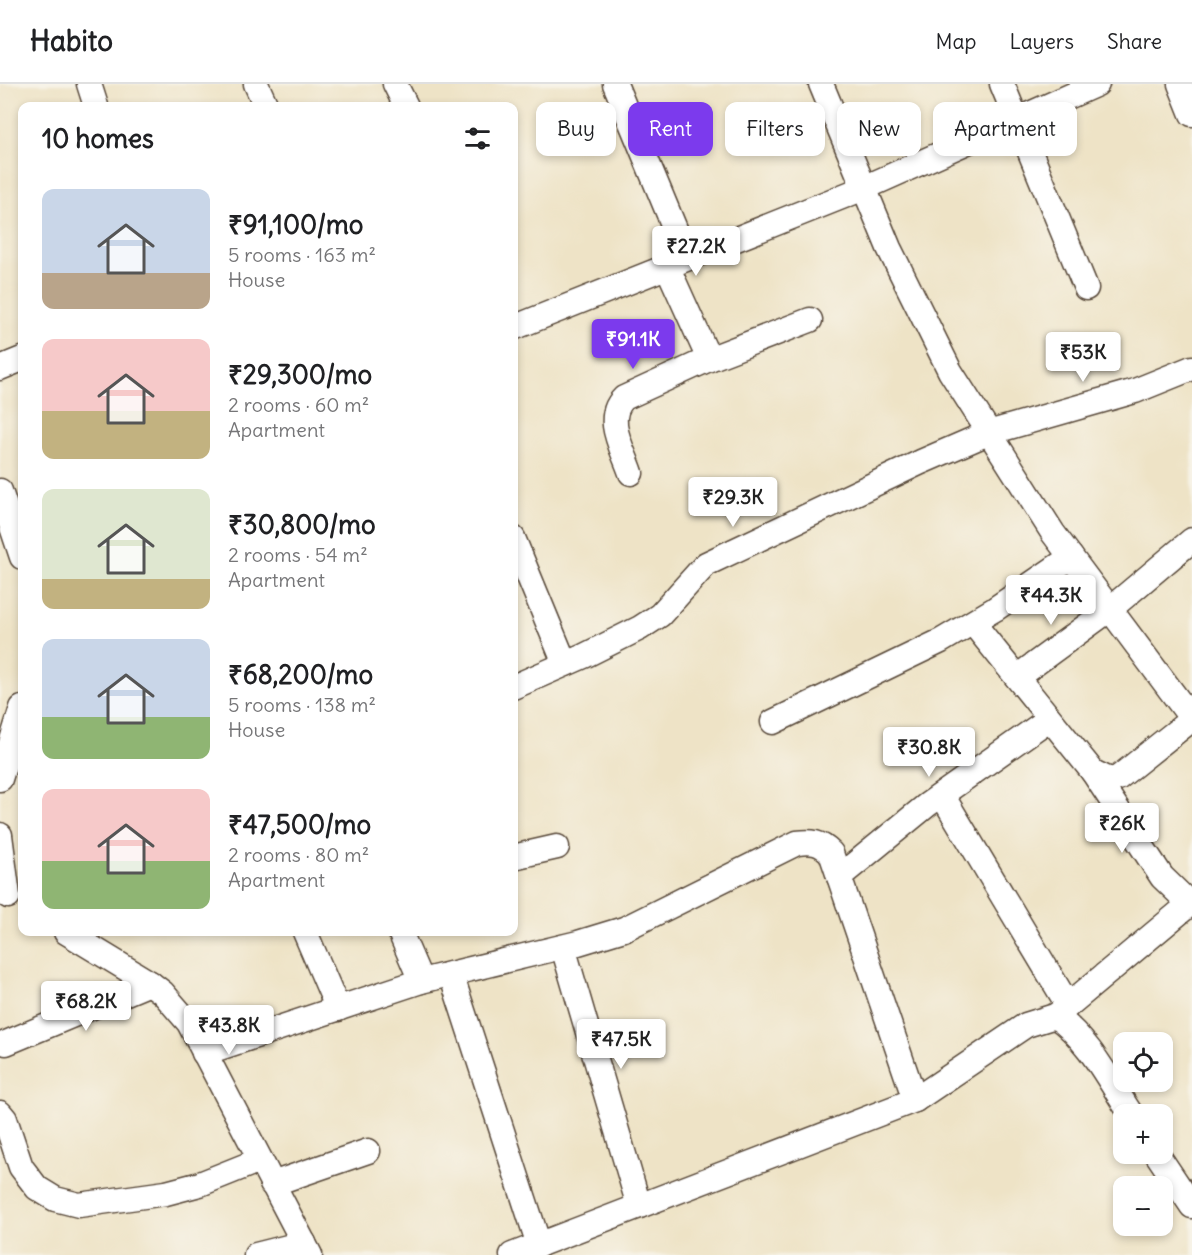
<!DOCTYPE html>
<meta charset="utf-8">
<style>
:root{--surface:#fff;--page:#f2f2f2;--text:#202124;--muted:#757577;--line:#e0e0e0;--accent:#7c3aed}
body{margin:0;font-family:Delius,sans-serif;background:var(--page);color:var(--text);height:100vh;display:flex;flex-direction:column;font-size:22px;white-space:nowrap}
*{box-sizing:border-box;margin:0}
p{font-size:20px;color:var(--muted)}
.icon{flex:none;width:33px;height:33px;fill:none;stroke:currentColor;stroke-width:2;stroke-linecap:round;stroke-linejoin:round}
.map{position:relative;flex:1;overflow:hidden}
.details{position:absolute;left:18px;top:18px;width:500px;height:834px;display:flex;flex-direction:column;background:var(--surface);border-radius:12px;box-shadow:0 3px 9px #0003}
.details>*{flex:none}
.guide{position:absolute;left:536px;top:18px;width:566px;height:54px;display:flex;gap:12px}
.buttons{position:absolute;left:1113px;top:948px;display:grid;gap:12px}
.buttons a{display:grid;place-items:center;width:60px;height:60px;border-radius:12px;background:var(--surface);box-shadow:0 3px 9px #0003;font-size:30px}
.price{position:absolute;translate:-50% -51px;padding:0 14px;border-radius:6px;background:#fff;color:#222;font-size:20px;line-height:39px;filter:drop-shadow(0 2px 3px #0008)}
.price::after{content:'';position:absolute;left:50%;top:36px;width:18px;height:14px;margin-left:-9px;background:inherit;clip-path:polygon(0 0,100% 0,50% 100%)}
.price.selected{background:var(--accent);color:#fff}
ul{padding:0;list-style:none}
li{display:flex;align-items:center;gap:18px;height:150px;padding:0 24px}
li span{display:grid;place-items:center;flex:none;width:168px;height:120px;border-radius:12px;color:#555}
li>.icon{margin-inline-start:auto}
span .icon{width:72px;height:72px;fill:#fffc;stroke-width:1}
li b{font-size:26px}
h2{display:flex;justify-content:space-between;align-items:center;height:72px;padding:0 24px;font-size:26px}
.pill{padding:0 21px;border-radius:12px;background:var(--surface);box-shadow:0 3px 9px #0003;font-size:21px;line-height:54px}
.pill.selected{background:var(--accent);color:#fff}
header{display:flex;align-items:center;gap:36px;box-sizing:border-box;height:84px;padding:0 30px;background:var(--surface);border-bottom:2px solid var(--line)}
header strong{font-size:28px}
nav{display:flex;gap:33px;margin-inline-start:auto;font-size:21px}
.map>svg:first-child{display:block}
</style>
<header>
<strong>Habito</strong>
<nav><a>Map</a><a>Layers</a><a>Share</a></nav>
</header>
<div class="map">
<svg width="1192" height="1171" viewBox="0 0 1192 1171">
<rect width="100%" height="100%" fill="#f7f3e8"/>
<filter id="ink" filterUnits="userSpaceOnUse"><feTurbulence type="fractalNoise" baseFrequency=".0167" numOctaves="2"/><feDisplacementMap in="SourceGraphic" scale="12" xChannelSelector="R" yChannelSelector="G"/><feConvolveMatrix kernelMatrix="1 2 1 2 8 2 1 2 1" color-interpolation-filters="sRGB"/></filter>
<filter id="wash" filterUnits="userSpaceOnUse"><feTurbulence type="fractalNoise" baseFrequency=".008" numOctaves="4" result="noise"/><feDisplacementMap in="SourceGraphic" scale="24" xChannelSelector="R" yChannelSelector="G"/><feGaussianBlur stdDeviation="1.35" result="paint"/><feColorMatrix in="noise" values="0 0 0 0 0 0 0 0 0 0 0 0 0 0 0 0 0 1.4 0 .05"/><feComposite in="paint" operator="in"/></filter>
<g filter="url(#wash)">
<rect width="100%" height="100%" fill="#eee3c6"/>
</g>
<g filter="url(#ink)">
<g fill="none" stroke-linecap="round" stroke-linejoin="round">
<g stroke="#564637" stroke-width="27">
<g id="minor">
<path d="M89,0L96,22"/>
<path d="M256,0L266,22"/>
<path d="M395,0L406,22"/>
<path d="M615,0L687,174"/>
<path d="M821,0L889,164L950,287L1053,449L1192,635"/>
<path d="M1002,0L1086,204"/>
<path d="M1180,0L1192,30"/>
<path d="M513,244L864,104L1097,0"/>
<path d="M709,275L810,236"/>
<path d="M0,284L22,275"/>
<path d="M631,389C623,365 603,334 624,314L709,275L667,182"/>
<path d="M0,407L22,473"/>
<path d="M513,454L565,580"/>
<path d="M973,539L1093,688L1110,696L1118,694L1192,635"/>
<path d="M1017,593L1110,525L1192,456"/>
<path d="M513,603L584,572L640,544L660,531L706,480L921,378L988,349L1135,307L1192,284"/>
<path d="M773,638L941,557L995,525L1071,473"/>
<path d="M1093,688L1162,793L1190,820"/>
<path d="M0,695L22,624"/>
<path d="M942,711L1068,921"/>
<path d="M0,751L8,812"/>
<path d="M513,773L557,763"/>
<path d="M839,793L927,721L1049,635"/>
<path d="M66,848L150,899L163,909L189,939L310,1171"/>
<path d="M305,848L338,925"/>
<path d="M400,848L421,897"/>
<path d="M563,863L639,1122"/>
<path d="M451,890L539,1161"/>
<path d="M1058,930L1192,818"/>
<path d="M6,959L150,899"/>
<path d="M204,969L421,897L578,859L624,845L797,759C812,757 820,758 831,769L915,1016"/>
<path d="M0,1029L5,1035L21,1083L37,1104L55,1115L79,1121L166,1109L200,1100L260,1076"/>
<path d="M1157,1070L1192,1122"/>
<path d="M272,1100L368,1067"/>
<path d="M256,1171L304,1159"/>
<path d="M512,1171L915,1016L1026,941L1055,932C1089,955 1109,997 1131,1030"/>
</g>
</g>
<use href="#minor" stroke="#fff" stroke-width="24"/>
</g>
</g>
</svg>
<div class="buttons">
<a><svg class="icon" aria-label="locate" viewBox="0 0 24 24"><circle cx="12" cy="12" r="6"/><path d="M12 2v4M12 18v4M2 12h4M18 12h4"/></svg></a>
<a>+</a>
<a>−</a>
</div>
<b class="price" style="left:696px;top:193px">₹27.2K</b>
<b class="price selected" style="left:633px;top:286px">₹91.1K</b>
<b class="price" style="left:1083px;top:299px">₹53K</b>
<b class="price" style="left:733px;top:444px">₹29.3K</b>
<b class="price" style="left:1051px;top:542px">₹44.3K</b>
<b class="price" style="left:929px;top:694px">₹30.8K</b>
<b class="price" style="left:1122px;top:770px">₹26K</b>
<b class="price" style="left:86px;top:948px">₹68.2K</b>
<b class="price" style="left:229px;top:972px">₹43.8K</b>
<b class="price" style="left:621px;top:986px">₹47.5K</b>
<div class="guide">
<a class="pill">Buy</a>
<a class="pill selected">Rent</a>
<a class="pill">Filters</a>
<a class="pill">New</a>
<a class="pill">Apartment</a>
</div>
<section class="details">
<h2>10 homes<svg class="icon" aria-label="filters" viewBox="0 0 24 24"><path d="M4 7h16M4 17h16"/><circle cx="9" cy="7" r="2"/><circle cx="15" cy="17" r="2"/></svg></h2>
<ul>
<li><span style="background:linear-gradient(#c9d6e8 70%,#b9a48a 0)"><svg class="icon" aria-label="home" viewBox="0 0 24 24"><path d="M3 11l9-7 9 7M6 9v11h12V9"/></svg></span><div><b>₹91,100/mo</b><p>5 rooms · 163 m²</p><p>House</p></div></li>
<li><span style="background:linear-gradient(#f6c9c9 60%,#c2b280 0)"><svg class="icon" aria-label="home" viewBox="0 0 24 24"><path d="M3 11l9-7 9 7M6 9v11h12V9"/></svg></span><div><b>₹29,300/mo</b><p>2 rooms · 60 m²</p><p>Apartment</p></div></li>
<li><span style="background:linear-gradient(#dfe7d0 75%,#c2b280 0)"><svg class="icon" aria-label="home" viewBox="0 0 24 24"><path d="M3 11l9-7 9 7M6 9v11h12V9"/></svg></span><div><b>₹30,800/mo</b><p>2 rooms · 54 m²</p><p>Apartment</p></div></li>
<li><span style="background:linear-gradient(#c9d6e8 65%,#8fb573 0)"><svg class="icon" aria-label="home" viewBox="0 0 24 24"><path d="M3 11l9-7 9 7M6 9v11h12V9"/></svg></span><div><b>₹68,200/mo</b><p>5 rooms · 138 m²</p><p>House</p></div></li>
<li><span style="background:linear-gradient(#f6c9c9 60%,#8fb573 0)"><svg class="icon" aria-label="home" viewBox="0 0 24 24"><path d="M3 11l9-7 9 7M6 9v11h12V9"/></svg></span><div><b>₹47,500/mo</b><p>2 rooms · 80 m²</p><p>Apartment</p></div></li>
</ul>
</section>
</div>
